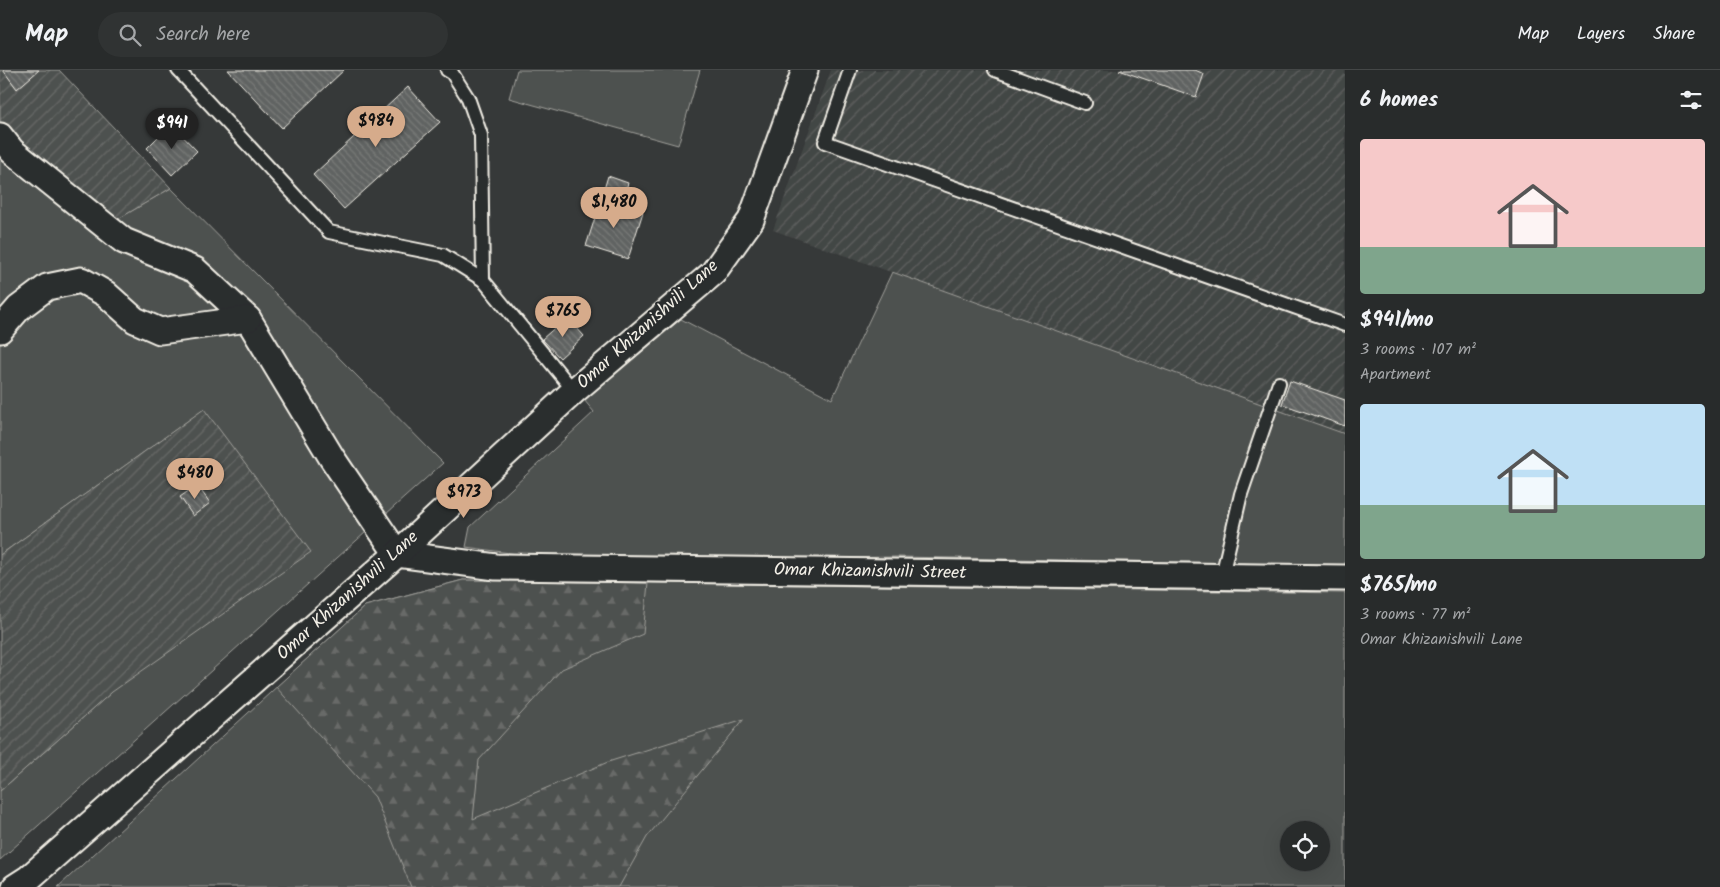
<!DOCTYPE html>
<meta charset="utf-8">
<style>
:root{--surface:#282b2b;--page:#303333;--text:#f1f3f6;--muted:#a5a7a9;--line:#444747;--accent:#d6ab8b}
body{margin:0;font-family:Kalam,sans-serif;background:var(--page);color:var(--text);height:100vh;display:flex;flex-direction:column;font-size:19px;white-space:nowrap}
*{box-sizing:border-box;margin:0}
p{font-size:16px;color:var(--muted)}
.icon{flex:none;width:28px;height:28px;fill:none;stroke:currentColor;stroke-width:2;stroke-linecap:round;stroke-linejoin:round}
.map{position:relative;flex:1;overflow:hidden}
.drawer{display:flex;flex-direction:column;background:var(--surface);width:375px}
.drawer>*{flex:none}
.fabs{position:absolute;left:1280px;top:751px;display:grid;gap:10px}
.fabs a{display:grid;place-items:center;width:50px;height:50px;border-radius:50%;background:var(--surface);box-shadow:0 5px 20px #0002,0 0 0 1px var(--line);font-size:25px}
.price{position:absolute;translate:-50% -42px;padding:0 11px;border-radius:18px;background:var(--accent);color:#111;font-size:16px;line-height:32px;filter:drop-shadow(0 1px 2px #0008)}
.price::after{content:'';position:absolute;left:50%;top:30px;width:15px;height:11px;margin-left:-8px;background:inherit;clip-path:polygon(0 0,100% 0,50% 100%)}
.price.selected{background:#222;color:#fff}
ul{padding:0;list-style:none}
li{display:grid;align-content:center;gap:10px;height:265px;padding:0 15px}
li span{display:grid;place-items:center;height:155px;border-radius:5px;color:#555}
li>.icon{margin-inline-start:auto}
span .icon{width:90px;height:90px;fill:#fffc;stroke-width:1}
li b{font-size:21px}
h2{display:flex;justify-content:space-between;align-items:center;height:60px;padding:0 15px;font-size:21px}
header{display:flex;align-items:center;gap:30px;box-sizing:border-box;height:70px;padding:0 25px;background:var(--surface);border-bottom:1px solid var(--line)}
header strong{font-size:24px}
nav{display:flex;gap:28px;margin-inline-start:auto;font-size:18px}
.search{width:350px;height:45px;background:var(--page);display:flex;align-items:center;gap:12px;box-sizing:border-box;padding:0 18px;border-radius:28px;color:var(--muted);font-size:19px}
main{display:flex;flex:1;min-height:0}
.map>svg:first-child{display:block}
</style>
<header>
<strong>Map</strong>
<div class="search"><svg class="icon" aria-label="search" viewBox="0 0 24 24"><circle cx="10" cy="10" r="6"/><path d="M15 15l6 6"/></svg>Search here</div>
<nav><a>Map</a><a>Layers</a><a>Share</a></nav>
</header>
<main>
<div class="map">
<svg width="1345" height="817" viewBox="0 0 1345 817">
<defs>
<pattern id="industrial-furrows" width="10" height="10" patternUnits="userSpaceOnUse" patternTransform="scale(1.25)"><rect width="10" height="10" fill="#434645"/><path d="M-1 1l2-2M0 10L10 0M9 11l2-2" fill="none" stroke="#5f6160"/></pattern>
<pattern id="forest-firs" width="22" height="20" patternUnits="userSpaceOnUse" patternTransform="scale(1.25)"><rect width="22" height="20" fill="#4e514f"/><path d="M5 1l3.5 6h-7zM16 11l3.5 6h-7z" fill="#686a68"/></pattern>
<pattern id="garden-furrows" width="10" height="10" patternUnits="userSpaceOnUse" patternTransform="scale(1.25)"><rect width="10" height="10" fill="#4e514f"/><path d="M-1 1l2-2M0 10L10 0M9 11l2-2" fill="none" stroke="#686a68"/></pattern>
<pattern id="building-back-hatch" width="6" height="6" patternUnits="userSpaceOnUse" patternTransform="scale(1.25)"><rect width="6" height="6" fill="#616362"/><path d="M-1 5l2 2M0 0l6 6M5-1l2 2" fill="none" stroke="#787a78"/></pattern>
</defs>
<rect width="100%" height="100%" fill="#363939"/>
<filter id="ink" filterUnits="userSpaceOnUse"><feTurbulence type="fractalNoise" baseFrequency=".02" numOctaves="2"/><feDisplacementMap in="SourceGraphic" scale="10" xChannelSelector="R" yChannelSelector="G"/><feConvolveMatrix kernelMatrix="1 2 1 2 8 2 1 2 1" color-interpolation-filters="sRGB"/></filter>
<g filter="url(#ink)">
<path fill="url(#industrial-furrows)" d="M831,0H1345V364L773,160Z"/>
<g fill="#4e514f" stroke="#a1a19c" fill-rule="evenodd">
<path d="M517,0H700L678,75L509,28Z"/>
<path d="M0,79L113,152L171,118L443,393L0,790V721L112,622L203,340L0,485Z"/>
<path d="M892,202L1345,364V495L897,487L576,492L466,477L470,457L594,342L584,330L681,249L832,329Z"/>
<path d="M463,510L1345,523V817H58L365,536ZM1289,760H1321V792H1289Z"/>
</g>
<path fill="url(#forest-firs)" stroke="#a1a19c" d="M463,510L648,513L643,564L562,599L479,690L473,749L608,692L744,649L647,767L619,817H411L375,727L276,617L365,536Z"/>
<g fill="url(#garden-furrows)" stroke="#a1a19c">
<path d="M0,0H59L171,118L113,152L0,79Z"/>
<path d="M204,339L311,482L112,622L0,721V485Z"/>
</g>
<g fill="url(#building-back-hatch)" stroke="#f4f1e8">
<path d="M3,0H39L17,19Z"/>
<path d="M228,0H344L282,58Z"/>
<path d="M1119,0H1195L1204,4L1196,27Z"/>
<path d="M408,17L440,52L344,139L313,105Z"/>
<path d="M171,54L197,81L172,105L147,78Z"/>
<path d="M608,106L628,113L621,135L601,129Z"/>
<path d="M601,129L643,142L628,189L586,176Z"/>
<path d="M567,247L584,266L560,288L542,269Z"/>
<path d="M1290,311L1345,330V356L1282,334Z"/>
<path d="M197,415L210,433L193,446L180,427Z"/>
</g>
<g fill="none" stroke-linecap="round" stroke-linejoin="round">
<g stroke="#f4f1e8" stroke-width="16">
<g id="lane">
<path d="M178,0L329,162L443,185L483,210L574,321"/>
<path d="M447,0L452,3L468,28L481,65L483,210"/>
<path d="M850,0L825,72L1345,255"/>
<path d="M995,0L1085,33"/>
<path d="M1222,506L1241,424L1279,313"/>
</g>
</g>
<g stroke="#f4f1e8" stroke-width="29">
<g id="street">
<path d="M0,66L12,81L124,171L195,200L248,249L332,388L397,484L496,497L1345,508"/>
<path d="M0,260L19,238L47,217L81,210L106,224L135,250L160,261L248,249"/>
<path d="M15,817L29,808L397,484L574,321L713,203L751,150L805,0"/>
</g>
</g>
<use href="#lane" stroke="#2a2d2e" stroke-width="12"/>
<use href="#street" stroke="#2a2d2e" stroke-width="25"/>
</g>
</g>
<g text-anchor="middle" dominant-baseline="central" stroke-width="4" stroke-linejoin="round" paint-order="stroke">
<g font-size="18" fill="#f4f1e8" stroke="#2a2d2e">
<text transform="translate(648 255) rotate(-42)">Omar Khizanishvili Lane</text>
<text transform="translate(870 502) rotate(1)">Omar Khizanishvili Street</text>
<text transform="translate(348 526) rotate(-42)">Omar Khizanishvili Lane</text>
</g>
</g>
</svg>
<div class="fabs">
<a><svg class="icon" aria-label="locate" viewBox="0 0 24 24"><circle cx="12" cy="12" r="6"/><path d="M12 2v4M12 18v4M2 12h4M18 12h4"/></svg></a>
</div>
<b class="price" style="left:376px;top:78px">$984</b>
<b class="price selected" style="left:172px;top:80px">$941</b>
<b class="price" style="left:614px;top:159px">$1,480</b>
<b class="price" style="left:563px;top:268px">$765</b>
<b class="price" style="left:195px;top:430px">$480</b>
<b class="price" style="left:464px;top:449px">$973</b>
</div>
<section class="drawer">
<h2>6 homes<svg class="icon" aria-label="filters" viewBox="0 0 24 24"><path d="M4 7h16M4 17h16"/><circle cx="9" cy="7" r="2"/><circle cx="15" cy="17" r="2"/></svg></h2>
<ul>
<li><span style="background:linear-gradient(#f6c9c9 70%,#7fa58c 0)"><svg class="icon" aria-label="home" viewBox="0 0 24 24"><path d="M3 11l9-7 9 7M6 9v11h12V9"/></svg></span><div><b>$941/mo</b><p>3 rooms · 107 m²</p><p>Apartment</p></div></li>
<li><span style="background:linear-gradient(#bfe0f5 65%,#7fa58c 0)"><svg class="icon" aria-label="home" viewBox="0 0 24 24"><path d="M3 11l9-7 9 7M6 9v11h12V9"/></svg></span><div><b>$765/mo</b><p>3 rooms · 77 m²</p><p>Omar Khizanishvili Lane</p></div></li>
</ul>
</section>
</main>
